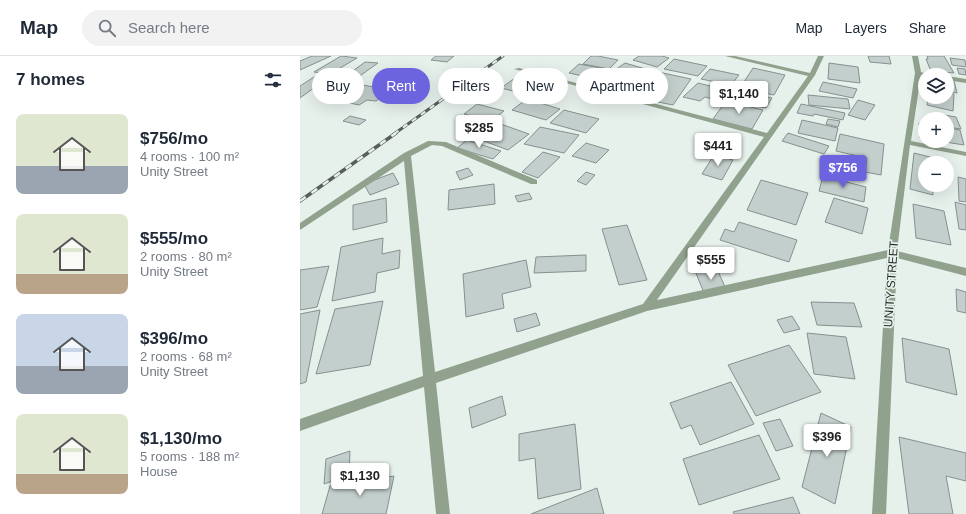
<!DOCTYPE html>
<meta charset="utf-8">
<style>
:root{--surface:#fff;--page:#f2f2f3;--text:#1f2937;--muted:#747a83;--line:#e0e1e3;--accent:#6c64de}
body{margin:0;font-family:Helvetica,sans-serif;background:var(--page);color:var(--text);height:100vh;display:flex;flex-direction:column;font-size:15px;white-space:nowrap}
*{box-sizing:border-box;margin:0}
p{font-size:13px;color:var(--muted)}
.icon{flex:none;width:22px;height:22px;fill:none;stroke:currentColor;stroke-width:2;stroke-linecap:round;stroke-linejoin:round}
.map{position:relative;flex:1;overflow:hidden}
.panel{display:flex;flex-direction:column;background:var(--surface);width:300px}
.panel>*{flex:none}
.hud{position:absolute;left:12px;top:12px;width:380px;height:36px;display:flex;gap:8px}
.buttons{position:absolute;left:618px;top:12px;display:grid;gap:8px}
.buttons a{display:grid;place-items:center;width:36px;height:36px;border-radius:50%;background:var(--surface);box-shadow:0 4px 16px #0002;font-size:20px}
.price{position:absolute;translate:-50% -34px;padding:0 9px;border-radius:4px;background:#fff;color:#222;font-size:13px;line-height:26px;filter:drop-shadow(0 1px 2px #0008)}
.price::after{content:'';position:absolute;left:50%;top:24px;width:12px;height:9px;margin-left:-6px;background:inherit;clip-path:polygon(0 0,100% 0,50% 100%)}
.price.active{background:var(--accent);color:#fff}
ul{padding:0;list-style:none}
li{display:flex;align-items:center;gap:12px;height:100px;padding:0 16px}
li span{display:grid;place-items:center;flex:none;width:112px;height:80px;border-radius:8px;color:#555}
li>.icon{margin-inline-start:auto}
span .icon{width:48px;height:48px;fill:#fffc;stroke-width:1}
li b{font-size:17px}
h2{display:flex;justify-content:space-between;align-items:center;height:48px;padding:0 16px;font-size:17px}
.tag{padding:0 14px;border-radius:18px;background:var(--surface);box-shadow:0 4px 16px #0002;font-size:14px;line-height:36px}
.tag.active{background:var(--accent);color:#fff}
header{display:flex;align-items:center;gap:24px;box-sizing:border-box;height:56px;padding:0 20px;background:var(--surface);border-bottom:1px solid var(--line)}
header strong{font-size:19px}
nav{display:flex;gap:22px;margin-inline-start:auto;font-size:14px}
.search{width:280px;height:36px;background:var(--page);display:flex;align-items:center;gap:10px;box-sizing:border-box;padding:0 14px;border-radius:22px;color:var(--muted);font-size:15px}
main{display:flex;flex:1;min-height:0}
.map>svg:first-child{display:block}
</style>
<header>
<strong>Map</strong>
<div class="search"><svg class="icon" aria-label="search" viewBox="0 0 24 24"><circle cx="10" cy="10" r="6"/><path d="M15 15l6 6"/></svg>Search here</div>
<nav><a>Map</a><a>Layers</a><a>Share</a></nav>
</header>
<main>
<section class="panel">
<h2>7 homes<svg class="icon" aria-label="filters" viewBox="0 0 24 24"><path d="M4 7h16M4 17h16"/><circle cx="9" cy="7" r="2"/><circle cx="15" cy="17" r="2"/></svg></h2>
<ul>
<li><span style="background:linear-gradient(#dfe7d0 65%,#9aa5b1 0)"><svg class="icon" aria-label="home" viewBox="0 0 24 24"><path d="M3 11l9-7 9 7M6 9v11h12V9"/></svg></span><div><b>$756/mo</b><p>4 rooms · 100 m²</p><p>Unity Street</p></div></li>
<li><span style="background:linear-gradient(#dfe7d0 75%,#b9a48a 0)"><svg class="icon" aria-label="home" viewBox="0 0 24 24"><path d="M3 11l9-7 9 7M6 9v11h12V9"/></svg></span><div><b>$555/mo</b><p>2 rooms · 80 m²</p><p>Unity Street</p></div></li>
<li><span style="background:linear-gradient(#c9d6e8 65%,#9aa5b1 0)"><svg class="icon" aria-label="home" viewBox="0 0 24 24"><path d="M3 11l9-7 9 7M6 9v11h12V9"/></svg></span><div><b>$396/mo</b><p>2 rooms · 68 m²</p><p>Unity Street</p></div></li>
<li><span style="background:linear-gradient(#dfe7d0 75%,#b9a48a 0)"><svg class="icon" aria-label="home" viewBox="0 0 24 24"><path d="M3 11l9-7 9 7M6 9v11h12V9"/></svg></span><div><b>$1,130/mo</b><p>5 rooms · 188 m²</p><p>House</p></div></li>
</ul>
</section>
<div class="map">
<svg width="666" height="458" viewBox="0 0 666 458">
<rect width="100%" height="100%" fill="#e7f1ec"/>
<g fill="#c3cfcd" stroke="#85918f">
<path d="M12,0H31L0,14V5Z"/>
<path d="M41,0L57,2L30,18L14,16Z"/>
<path d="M136,0H154L147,6L131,4Z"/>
<path d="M291,0H298L318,4L309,13L283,8Z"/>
<path d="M339,0H362L369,2L357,11L333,4Z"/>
<path d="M568,0H589L591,8L570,6Z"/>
<path d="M627,0H644L654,17L631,15L626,3H628Z"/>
<path d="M650,2L665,4L666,11L652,9Z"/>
<path d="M374,3L407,10L398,20L364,13Z"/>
<path d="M65,6L78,7L54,24L42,23Z"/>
<path d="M325,7L356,16L347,23L315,14Z"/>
<path d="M529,7L558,11L560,27L528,23Z"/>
<path d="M279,8L301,12L292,22L269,17Z"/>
<path d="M453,12L485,19L474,39L440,32Z"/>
<path d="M657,12L665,13L666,19L659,18Z"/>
<path d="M410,13L439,19L431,29L401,23Z"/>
<path d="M313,16L331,20L318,32L300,28Z"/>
<path d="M358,16L391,23L373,49L358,46L362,42L355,40L364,28L350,26Z"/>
<path d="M14,21L28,22L0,42V30Z"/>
<path d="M215,22L235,26L221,37L201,32Z"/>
<path d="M647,24L654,25L657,37L647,35Z"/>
<path d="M523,26L557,33L553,42L519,35Z"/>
<path d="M398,27L426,34L417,44L405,41L400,45L383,41Z"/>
<path d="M100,28L114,30L108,35L95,33Z"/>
<path d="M63,29L84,33L78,36L87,38L76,45L67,44L59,49L45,46L50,43L42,41Z"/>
<path d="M252,31L259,37L247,41L241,34Z"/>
<path d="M435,34L472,42L466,52L429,44Z"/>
<path d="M647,37L654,38L653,55L627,49L628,41H647Z"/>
<path d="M508,39L548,43L550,53L509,49Z"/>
<path d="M227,43L260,53L246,64L212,54Z"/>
<path d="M558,44L575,49L565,64L548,59Z"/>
<path d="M426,45L463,54L452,73L413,63Z"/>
<path d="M177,48L204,55L191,65L164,58Z"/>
<path d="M501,48L545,57L543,64L514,58L513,60L497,57Z"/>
<path d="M264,54L299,63L286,77L250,67Z"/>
<path d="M632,57L656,61L661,73L647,71V63H634Z"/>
<path d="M50,60L66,64L59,69L43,65Z"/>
<path d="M528,63L540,65L538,71L526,68Z"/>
<path d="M502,64L538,72L535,85L498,77Z"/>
<path d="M195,66L229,78L208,94L173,81Z"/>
<path d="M619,67L625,68V82H620Z"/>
<path d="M240,71L279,79L264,97L224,88Z"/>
<path d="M647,72L660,74L664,89L639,85H647Z"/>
<path d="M488,77L529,90L524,98L482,85Z"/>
<path d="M540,78L584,88L581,119L565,116L567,102L536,95Z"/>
<path d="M167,84L201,95L193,103L157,92Z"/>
<path d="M286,87L309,94L296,107L272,100Z"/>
<path d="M243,96L260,101L238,122L222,116Z"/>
<path d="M614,97L634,102V107H625V129H633V139L610,133Z"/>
<path d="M414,99L433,104L422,124L402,118Z"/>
<path d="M168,112L173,119L160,124L156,116Z"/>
<path d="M286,116L295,119L286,129L277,125Z"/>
<path d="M93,117L99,128L70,139L64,128Z"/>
<path d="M523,120L566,131L564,146L519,135Z"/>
<path d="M658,121L666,123V146L659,145Z"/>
<path d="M461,124L508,137L496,169L447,154Z"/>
<path d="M194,128L195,148L148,154L149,134Z"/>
<path d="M229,137L232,143L218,146L215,140Z"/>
<path d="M86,142L87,166L53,174V149Z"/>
<path d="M534,142L568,152L562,178L525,166Z"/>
<path d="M655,146L666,149V174L659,173Z"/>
<path d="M613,148L644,155L651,189L616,182Z"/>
<path d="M439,166L497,184L489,206L420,184L425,173L434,176Z"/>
<path d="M327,169L347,224L319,229L302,173Z"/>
<path d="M83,182L82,198L100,194L99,212L77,217L75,236L32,245L41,191Z"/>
<path d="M286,199V215L234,217L236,201Z"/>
<path d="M226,204L231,231L202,238L204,252L166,261L163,218Z"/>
<path d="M29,210L17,251L0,254V214Z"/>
<path d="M416,211L427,235L405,239L395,215Z"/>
<path d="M656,233L666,236V257L657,255Z"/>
<path d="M83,245L70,309L16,318L35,253Z"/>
<path d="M511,246L554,247L562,271L517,269Z"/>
<path d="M20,254L6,326L0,328V258Z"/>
<path d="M236,257L240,269L217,276L214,263Z"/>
<path d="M492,260L500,273L484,277L477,264Z"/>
<path d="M507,277L546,281L555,323L514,318Z"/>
<path d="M602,282L649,293L657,339L606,326Z"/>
<path d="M489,289L521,336L456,360L428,309Z"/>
<path d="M431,326L454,368L400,389L391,369L381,373L370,347Z"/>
<path d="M202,340L206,359L172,372L169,352Z"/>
<path d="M521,357L551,371L535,448L502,431Z"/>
<path d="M480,363L493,390L476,395L463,367Z"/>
<path d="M275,368L281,433L238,443L235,402L219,405V378Z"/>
<path d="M459,379L480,423L399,449L383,403Z"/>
<path d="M599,381L666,397V425L646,420L653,458H609Z"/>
<path d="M50,395L49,419L24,428L26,403Z"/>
<path d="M94,420L86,458H22L30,430Z"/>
<path d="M297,432L304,458H231Z"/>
<path d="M493,441L500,458H434L433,456Z"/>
</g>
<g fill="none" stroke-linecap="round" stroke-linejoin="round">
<g fill="#90a18d" fill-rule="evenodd">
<path d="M425,0H435L510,17L518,0H524L515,19L357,244L588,194L615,17L612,0H618L621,16L631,19H621L611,85L666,96V100L610,89L597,195L666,212V220L597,202L586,458H572L587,202L347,255L136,327L150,458H136L124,331L0,375V363L123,320L104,105L0,174V167L104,97L128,85L146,86L237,124V128H231L142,90L132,89L111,100L135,316L343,248L464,81L214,13L219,12L467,77L508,20Z"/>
<path d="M647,20L666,23V27L647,24Z"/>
</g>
<g stroke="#595e5b" stroke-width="3">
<path id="rail-far1" d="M94,78L203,0"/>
</g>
<g stroke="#595e5b" stroke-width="3.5">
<path id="rail" d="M0,145L96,77"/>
</g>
<use href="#rail-far1" stroke="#e7f1ec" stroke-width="2" stroke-dasharray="5.5" stroke-linecap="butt"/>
<use href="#rail" stroke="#e7f1ec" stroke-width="2.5" stroke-dasharray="7" stroke-linecap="butt"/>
</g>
<g text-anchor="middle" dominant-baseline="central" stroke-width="3.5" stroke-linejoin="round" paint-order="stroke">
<g font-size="12" fill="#2c302e" stroke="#e7f1ec">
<text transform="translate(591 228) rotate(-86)">UNITY STREET</text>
</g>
</g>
</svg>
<div class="buttons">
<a><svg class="icon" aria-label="layers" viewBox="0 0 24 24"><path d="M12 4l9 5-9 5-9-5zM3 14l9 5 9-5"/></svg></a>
<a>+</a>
<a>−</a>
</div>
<b class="price" style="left:439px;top:59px">$1,140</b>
<b class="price" style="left:179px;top:93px">$285</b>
<b class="price" style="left:418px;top:111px">$441</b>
<b class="price active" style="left:543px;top:133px">$756</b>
<b class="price" style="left:411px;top:225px">$555</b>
<b class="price" style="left:527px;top:402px">$396</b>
<b class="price" style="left:60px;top:441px">$1,130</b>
<div class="hud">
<a class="tag">Buy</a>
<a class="tag active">Rent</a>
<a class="tag">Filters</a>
<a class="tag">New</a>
<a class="tag">Apartment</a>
</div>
</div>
</main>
